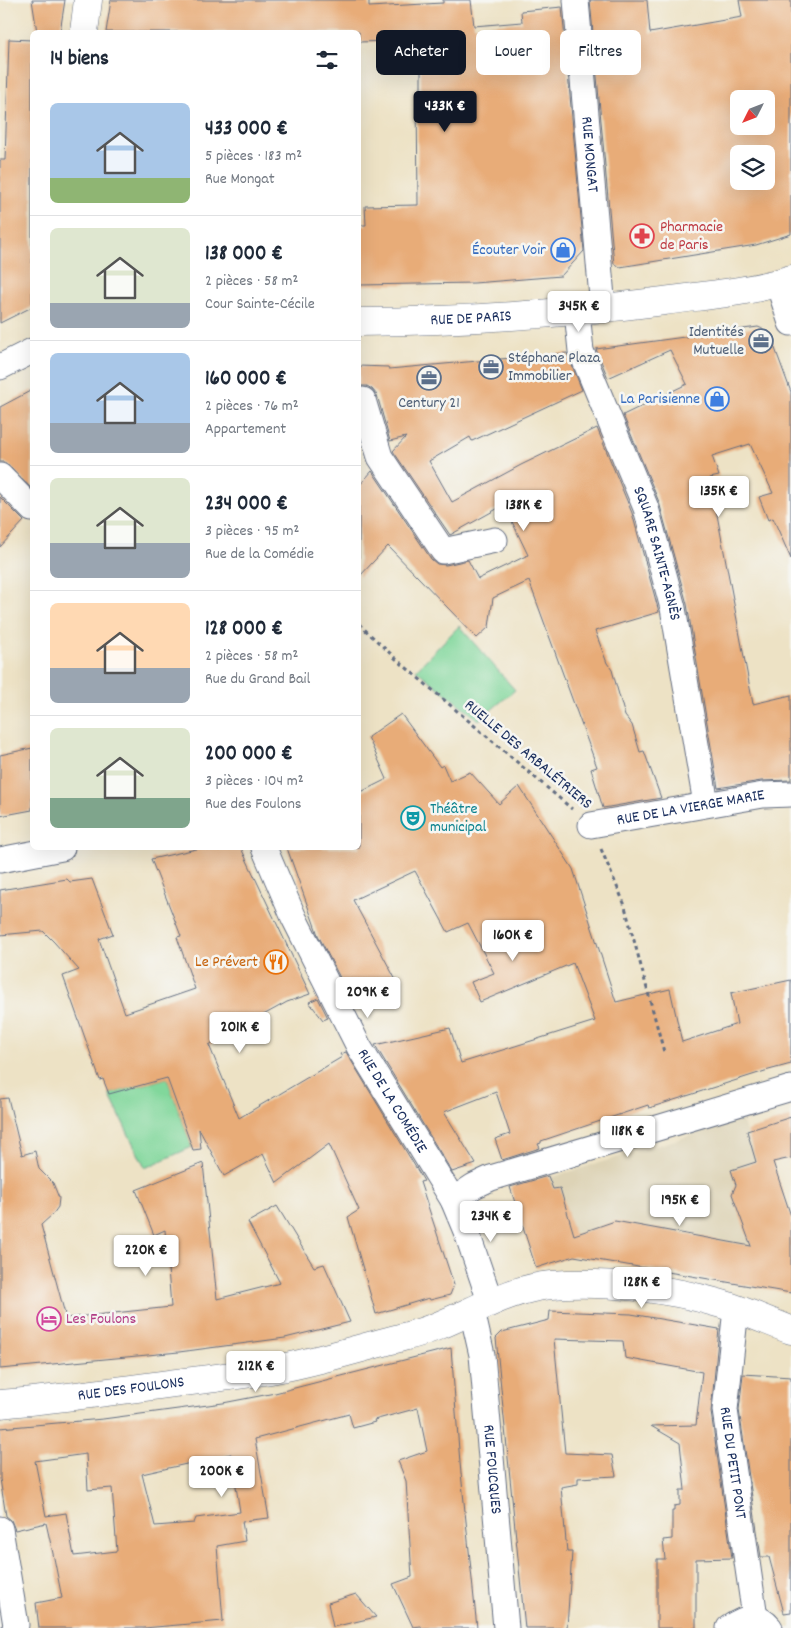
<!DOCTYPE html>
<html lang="fr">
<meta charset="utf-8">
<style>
:root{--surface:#fff;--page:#f6f6f7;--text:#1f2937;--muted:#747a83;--line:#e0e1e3;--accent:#111827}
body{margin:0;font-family:Dekko,sans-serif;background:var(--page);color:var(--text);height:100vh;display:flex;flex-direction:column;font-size:19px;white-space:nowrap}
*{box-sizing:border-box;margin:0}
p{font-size:16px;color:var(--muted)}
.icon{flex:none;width:28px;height:28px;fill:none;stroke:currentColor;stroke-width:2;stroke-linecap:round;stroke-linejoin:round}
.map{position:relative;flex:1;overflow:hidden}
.sheet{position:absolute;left:30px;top:30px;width:331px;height:820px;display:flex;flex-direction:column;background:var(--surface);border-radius:8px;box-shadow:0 5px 20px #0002}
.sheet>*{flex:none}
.hud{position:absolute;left:376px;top:30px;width:339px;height:45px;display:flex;gap:10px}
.needle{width:32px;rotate:228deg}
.controls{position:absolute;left:730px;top:90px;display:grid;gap:10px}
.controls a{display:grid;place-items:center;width:45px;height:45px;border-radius:8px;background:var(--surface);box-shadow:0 5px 20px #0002;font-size:25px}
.price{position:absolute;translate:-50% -42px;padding:0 11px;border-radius:5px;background:#fff;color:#222;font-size:16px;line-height:32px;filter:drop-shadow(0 1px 2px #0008)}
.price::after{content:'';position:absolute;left:50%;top:30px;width:15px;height:11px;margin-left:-8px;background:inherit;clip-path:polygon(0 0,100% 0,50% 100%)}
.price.active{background:var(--accent);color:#fff}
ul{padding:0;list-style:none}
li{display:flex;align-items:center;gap:15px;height:125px;padding:0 20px}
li+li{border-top:1px solid var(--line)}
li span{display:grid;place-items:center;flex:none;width:140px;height:100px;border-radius:8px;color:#555}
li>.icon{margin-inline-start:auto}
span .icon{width:60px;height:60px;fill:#fffc;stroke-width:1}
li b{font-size:21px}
h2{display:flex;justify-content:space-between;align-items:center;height:60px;padding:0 20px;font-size:21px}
.tag{padding:0 18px;border-radius:8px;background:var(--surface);box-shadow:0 5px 20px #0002;font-size:18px;line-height:45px}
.tag.active{background:var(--accent);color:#fff}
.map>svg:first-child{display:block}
</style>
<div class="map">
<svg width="791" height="1628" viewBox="0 0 791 1628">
<rect width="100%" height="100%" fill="#f6f6f2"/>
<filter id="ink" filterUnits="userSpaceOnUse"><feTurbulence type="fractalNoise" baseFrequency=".02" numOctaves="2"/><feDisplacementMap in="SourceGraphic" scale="10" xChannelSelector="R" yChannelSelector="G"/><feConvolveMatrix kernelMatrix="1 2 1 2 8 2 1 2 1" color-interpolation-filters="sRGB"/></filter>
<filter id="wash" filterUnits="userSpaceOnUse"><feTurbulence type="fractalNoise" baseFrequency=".0096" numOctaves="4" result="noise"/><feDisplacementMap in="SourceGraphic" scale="20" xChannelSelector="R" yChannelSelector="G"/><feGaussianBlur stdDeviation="1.12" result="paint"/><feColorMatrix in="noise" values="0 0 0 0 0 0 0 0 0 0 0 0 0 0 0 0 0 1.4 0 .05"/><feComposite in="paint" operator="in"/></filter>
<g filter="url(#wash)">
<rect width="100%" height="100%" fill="#ede2c5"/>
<path fill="#ddd3b6" d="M742,1120L788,1254L574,1256L512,1192L549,1178Z"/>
<g fill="#81d79b" stroke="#4e837c">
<path d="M459,626L515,690L479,720L416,670Z"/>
<path d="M167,1078L192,1147L145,1168L109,1094Z"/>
</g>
<g id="blocks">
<g fill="#e8ac78" fill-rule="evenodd">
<path d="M32,0H65L60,32H37Z"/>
<path d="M111,0H369V7L443,3V0H471L474,26L522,22L521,11L562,7L584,251L561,276L474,283L359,285V225H366L365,206L418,205L417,95H421V40L359,42V32H106Z"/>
<path d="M590,0H647L650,33L742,17L739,0H791V234L756,245L620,267L614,264ZM739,99H766V126H739ZM739,154H766V181H739Z"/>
<path d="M9,39L32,40V307L0,323V160H5Z"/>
<path d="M758,327L769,332L791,392V559L773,518L768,520L759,497L773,493L750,444L712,456L719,476L710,478L753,704L791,695V780L761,781L718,788L687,604L659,502L623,415L687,384L670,350L608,378L596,349Z"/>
<path d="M567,353L582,390L472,441L470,437L429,461L452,502L521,465L597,428L632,513L659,612L595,631L607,663L612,670L625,716L632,725L640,752L644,751L661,798L603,808L591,769L597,767L529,581L493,598L489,627L477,638L388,546L359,577V486L372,471L431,559L437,564L446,565L468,560L478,579L528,555L504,505L450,535L393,451L406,437L390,441L377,395L372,389L367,386H359V366L388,367L389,369Z"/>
<path d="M32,390V489L10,466L4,462H0V407Z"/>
<path d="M0,497L24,521L0,547Z"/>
<path d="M401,714L440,767L443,765L450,781L470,772L499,804L519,786L573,869L616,1002L670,989L682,1042L737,1024L731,993L791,980V1064L765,1071L649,1108L648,1105L541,1141V1143L538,1144L540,1148L502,1160L495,1139L510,1134L496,1092L444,1112L476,1164L452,1172L375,1045L450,1028L461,1063L595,1021L573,963L480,1002L471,982L494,973L468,923L448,932L415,871L353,900L398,984L354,1005L318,935L287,848H359V793L387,779L368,737Z"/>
<path d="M32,748V810L0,816V755Z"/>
<path d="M201,848H241L310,994L287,1002L209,1045L239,1118L342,1057L340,1054L346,1052L424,1181L420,1182L454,1285L450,1295L430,1300L429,1298L376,1314L348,1217L359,1210L329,1144L277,1183L263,1154L224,1176L199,1129L201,1149L193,1150L167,1078L109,1094L103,1079L100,1080L63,976L79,970L54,942L43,931L0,935V890L67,879L70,882L92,879L113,934L99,939L125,1013L195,989L177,937L181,936L151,859Z"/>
<path d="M318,998L328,1018L323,1020L309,1002Z"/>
<path d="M8,1098L22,1155L35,1151L39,1169L53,1183L59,1198L58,1207L53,1214L41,1225L66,1318L171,1307L165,1230L154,1235L136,1190L203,1163L217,1299L280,1283L248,1222L277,1206L314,1267L324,1264L350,1322L285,1338L179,1352L0,1369V1099Z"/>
<path d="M791,1117V1158L773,1162L791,1216V1293L574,1256L536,1268L510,1187L548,1176L553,1189L560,1188L574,1235L615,1221L751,1246L732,1194L736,1185L731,1170L756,1162L747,1131Z"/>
<path d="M550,1311L631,1314L719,1329L711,1412L732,1558L696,1559V1628H657V1559H665L663,1540L672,1539V1511H674V1506L680,1505V1490H685L680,1443L651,1426L696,1425L702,1372L625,1358L623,1341L554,1339L565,1453L612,1455L616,1476L578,1478V1484L561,1487L567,1552H572L567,1628H525L496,1338L502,1332L549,1320Z"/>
<path d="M451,1348L460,1463L477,1628H422L421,1626L413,1627L393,1584L412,1577L406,1481L398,1461L427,1451L418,1408L374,1420L375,1422L353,1428L349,1414L255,1439L269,1518L242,1521L245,1541L217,1546L223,1621L144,1628H39L36,1603L62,1598L54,1558L46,1523L15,1530L11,1520L6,1516L0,1479V1428L103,1419L223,1403L275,1393ZM86,1454L88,1490L112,1488L117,1551L74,1556L66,1513L46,1516L35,1461ZM231,1454L240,1512L196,1518L194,1523L155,1526L142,1474Z"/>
<path d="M743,1374L791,1377V1612L784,1613L769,1557H761L739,1410Z"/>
<path d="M356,1594L376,1617L333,1627L328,1603Z"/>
</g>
</g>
</g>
<g filter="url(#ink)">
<use href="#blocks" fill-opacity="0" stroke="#646e82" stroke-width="1"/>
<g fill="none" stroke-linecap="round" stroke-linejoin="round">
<g stroke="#646e82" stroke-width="27">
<g id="street">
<path id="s1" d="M576,0L603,309"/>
<path d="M778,283L791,323"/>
<path id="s2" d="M577,312L581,351L646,508L673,608L706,804"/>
<path d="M0,367L32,351"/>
<path d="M363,400L380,457L443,551L495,540"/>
<path d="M0,476L32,509"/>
<path id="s3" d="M591,825L763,795L791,794"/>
<path id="s4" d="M264,848L294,918L359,1047L453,1200L468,1236L490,1301"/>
<path d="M0,860L62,848"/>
<path d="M453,1200L474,1186L491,1178L791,1088"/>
<path id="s5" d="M736,1309L725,1410L755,1617"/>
<path id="s6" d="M472,1311L482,1355L506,1628"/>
<path d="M0,1529L16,1625L15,1628"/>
<path d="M729,1628C744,1618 757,1612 770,1628"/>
</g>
</g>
<g stroke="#646e82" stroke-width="29">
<g id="secondary">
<path d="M84,32L88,0"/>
<path id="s7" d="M359,322C461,321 563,314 664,301C707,295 750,292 791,279"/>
<path id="s8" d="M0,1404C58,1399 117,1391 175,1383C208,1379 242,1375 276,1369C320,1361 363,1347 407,1336C457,1324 500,1289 552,1285C604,1281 668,1288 718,1303C743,1310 767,1321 791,1330"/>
</g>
</g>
<g stroke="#646e82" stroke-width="3" stroke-dasharray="4 4" stroke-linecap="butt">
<path d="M359,624L395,658L572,809"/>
<path d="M601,849L624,903L664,1052"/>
</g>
<use href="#street" stroke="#fff" stroke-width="25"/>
<use href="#secondary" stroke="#fff" stroke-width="28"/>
</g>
</g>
<defs>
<g id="pharmacy-ring" transform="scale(1.25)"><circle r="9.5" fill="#f6f6f2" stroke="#e0444e" stroke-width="1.5"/><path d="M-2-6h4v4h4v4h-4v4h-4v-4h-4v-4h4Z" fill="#e0444e"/></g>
<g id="shop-ring" transform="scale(1.25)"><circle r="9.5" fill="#f6f6f2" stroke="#3f7fe0" stroke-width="1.5"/><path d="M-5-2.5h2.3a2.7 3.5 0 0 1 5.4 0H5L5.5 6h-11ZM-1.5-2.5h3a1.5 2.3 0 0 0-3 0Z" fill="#3f7fe0"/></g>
<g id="office-ring" transform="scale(1.25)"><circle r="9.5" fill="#f6f6f2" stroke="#5c6f8a" stroke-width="1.5"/><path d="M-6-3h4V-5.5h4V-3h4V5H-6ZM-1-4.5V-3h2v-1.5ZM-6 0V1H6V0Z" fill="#5c6f8a"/></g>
<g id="theatre-ring" transform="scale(1.25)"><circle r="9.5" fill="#f6f6f2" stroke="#0f9aa8" stroke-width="1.5"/><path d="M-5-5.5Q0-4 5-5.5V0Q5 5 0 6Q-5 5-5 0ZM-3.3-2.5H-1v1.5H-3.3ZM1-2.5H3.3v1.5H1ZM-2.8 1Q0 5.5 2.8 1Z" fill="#0f9aa8"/></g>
<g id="restaurant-ring" transform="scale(1.25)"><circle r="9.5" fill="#f6f6f2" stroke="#e8710a" stroke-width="1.5"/><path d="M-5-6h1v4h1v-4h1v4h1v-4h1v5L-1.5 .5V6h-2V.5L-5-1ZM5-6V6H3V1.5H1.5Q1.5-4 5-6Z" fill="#e8710a"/></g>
<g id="hotel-ring" transform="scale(1.25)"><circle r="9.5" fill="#f6f6f2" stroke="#d1479c" stroke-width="1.5"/><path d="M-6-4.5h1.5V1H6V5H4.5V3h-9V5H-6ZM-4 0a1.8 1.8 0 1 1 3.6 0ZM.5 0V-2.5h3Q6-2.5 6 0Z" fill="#d1479c"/></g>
</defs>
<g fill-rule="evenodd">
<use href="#pharmacy-ring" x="642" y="236"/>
<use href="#shop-ring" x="563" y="250"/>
<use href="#office-ring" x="761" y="341"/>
<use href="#office-ring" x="491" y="367"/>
<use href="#office-ring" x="429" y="378"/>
<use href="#shop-ring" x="717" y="399"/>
<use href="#theatre-ring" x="413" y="818"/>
<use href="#restaurant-ring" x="276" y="962"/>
<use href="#hotel-ring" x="49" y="1319"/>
</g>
<g text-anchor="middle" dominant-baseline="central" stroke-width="5" stroke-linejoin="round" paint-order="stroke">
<g font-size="16" fill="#1b2f5e" stroke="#f6f6f2">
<text stroke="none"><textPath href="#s1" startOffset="155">RUE MONGAT</textPath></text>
<text stroke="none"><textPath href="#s7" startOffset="112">RUE DE PARIS</textPath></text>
<text stroke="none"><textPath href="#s2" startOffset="256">SQUARE SAINTE-AGNÈS</textPath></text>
<text transform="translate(528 755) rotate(40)">RUELLE DES ARBALÉTRIERS</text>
<text stroke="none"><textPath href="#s3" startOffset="101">RUE DE LA VIERGE MARIE</textPath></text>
<text stroke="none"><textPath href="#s4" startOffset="284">RUE DE LA COMÉDIE</textPath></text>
<text stroke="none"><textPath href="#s8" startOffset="132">RUE DES FOULONS</textPath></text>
<text stroke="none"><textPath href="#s5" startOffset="155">RUE DU PETIT PONT</textPath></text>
<text stroke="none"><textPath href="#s6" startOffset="160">RUE FOUCQUES</textPath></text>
</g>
<g font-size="16" fill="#be3a42" stroke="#f6f6f2" text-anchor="start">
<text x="660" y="227">Pharmacie<tspan x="660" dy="18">de Paris</tspan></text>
</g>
<g font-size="16" fill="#366cbe" stroke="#f6f6f2" text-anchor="end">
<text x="546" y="250">Écouter Voir</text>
<text x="700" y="399">La Parisienne</text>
</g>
<g font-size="16" fill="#4e5e75" stroke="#f6f6f2" text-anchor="end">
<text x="744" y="332">Identités<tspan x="744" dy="18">Mutuelle</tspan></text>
<text x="508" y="358" text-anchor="start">Stéphane Plaza<tspan x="508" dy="18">Immobilier</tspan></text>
<text x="429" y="403" text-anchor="middle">Century 21</text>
</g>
<g font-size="16" fill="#0d838f" stroke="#f6f6f2" text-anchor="start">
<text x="430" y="809">Théâtre<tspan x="430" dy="18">municipal</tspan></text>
</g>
<g font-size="16" fill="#c56008" stroke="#f6f6f2" text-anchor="end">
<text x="258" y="962">Le Prévert</text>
</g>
<g font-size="16" fill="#b23c85" stroke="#f6f6f2" text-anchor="start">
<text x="66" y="1319">Les Foulons</text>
</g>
</g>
</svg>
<div class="controls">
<a><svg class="needle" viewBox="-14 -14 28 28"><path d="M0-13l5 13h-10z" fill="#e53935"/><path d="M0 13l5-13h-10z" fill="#747a83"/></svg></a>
<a><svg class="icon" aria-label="layers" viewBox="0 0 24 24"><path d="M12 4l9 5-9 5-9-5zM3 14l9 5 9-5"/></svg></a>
</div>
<b class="price active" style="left:445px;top:133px">433K €</b>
<b class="price" style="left:579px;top:333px">345K €</b>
<b class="price" style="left:719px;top:518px">135K €</b>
<b class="price" style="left:524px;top:532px">138K €</b>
<b class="price" style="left:513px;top:962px">160K €</b>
<b class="price" style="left:368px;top:1019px">209K €</b>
<b class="price" style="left:240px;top:1054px">201K €</b>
<b class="price" style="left:628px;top:1158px">118K €</b>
<b class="price" style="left:680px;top:1227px">195K €</b>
<b class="price" style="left:491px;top:1243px">234K €</b>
<b class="price" style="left:146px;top:1277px">220K €</b>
<b class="price" style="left:642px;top:1309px">128K €</b>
<b class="price" style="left:256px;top:1393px">212K €</b>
<b class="price" style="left:222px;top:1498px">200K €</b>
<div class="hud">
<a class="tag active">Acheter</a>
<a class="tag">Louer</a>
<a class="tag">Filtres</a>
</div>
<section class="sheet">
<h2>14 biens<svg class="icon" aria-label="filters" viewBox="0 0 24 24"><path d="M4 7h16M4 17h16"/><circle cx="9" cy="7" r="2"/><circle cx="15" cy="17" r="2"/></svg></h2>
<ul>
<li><span style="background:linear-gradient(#a9c7e8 75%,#8fb573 0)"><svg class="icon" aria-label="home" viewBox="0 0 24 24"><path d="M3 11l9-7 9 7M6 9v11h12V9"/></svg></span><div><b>433 000 €</b><p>5 pièces · 183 m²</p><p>Rue Mongat</p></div></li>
<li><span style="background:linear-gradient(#dfe7d0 75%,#9aa5b1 0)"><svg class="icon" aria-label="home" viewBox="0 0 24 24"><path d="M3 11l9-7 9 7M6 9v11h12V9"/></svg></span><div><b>138 000 €</b><p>2 pièces · 58 m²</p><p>Cour Sainte-Cécile</p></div></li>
<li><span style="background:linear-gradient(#a9c7e8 70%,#9aa5b1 0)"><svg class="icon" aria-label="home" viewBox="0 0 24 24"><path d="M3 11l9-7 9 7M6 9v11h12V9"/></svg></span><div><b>160 000 €</b><p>2 pièces · 76 m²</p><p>Appartement</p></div></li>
<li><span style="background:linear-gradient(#dfe7d0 65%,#9aa5b1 0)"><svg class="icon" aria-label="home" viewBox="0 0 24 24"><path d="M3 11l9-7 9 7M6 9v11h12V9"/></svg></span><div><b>234 000 €</b><p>3 pièces · 95 m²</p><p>Rue de la Comédie</p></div></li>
<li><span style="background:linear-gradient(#ffd9b3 65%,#9aa5b1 0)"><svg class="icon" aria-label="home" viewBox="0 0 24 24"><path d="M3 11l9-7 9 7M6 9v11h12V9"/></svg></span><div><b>128 000 €</b><p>2 pièces · 58 m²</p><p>Rue du Grand Bail</p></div></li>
<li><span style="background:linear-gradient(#dfe7d0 70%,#7fa58c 0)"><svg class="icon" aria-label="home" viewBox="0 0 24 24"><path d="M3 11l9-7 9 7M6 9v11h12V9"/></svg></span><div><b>200 000 €</b><p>3 pièces · 104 m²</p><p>Rue des Foulons</p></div></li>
</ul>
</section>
</div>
